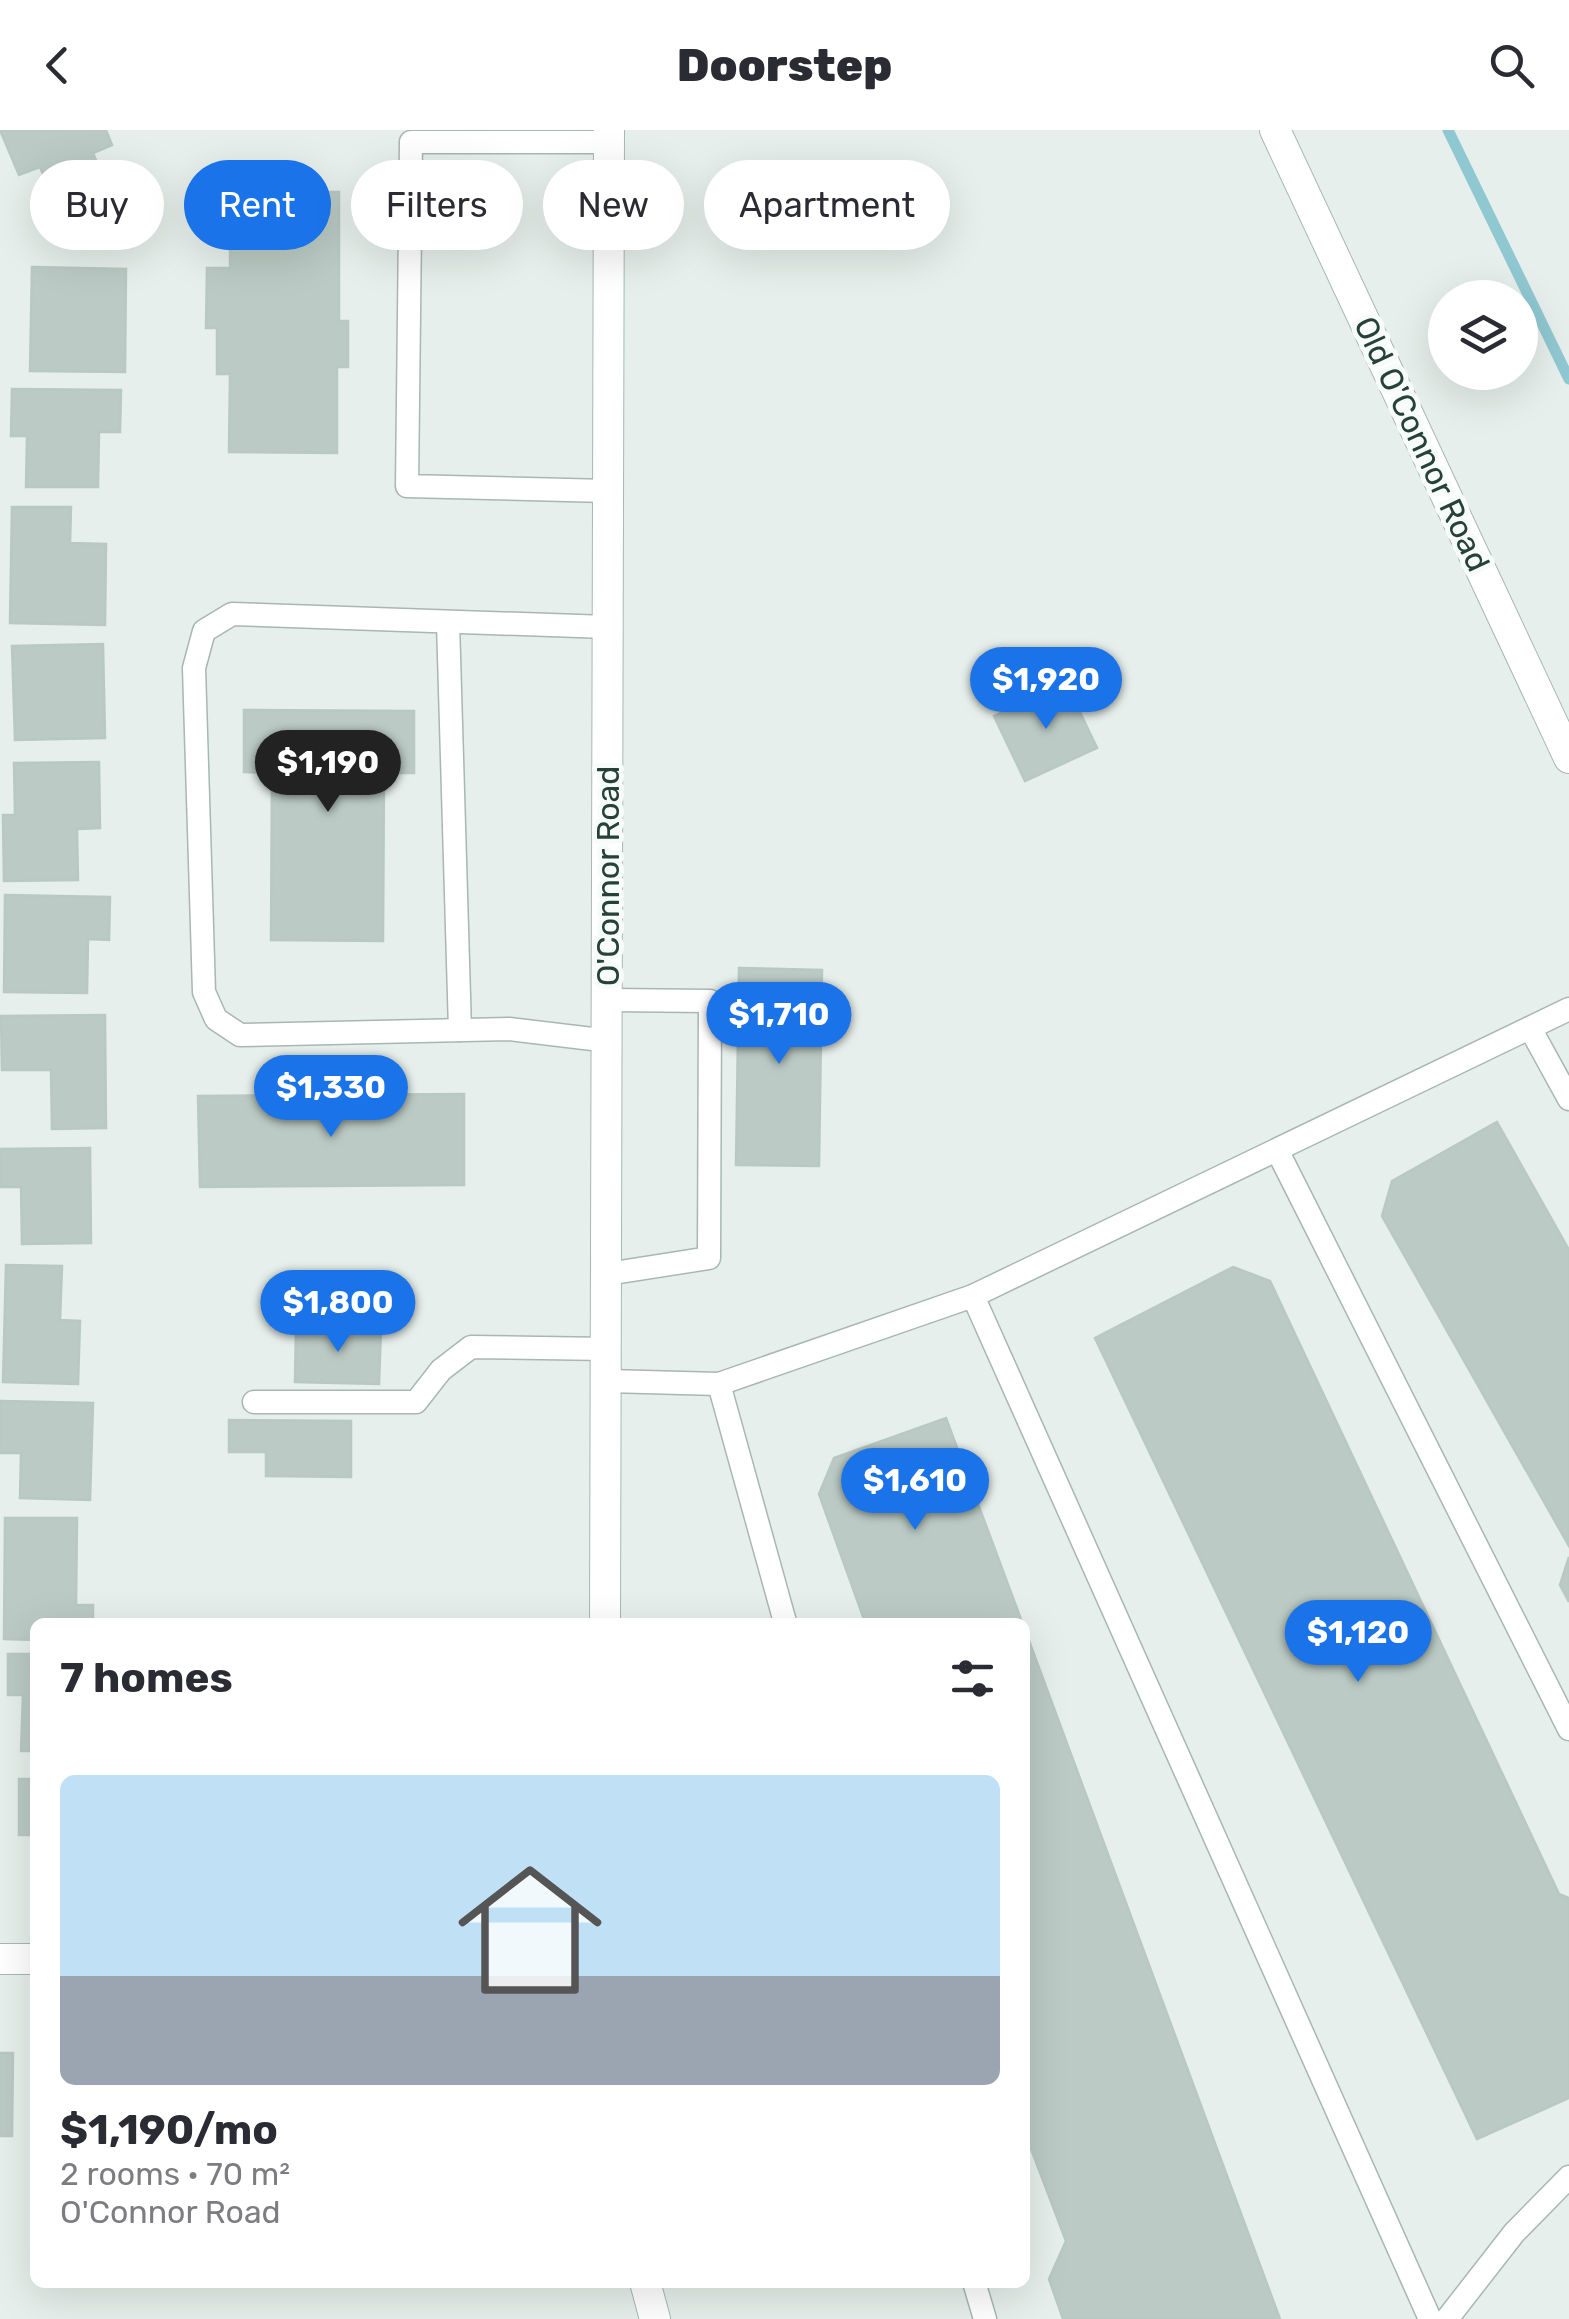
<!DOCTYPE html>
<meta charset="utf-8">
<style>
:root{--surface:#fff;--page:#f2f2f3;--text:#2b2b33;--muted:#7c7c81;--line:#e1e1e2;--accent:#1a73e8}
body{margin:0;font-family:Rubik,sans-serif;background:var(--page);color:var(--text);height:100vh;display:flex;flex-direction:column;font-size:38px;white-space:nowrap}
*{box-sizing:border-box;margin:0}
p{font-size:32px;color:var(--muted)}
.icon{flex:none;width:55px;height:55px;fill:none;stroke:currentColor;stroke-width:2;stroke-linecap:round;stroke-linejoin:round}
.map{position:relative;flex:1;overflow:hidden}
.details{position:absolute;left:30px;top:1488px;width:1000px;height:670px;display:flex;flex-direction:column;background:var(--surface);border-radius:15px;box-shadow:0 10px 40px #0002}
.details>*{flex:none}
.guide{position:absolute;left:30px;top:30px;width:1000px;height:90px;display:flex;gap:20px}
.controls{position:absolute;left:1428px;top:150px;display:grid;gap:20px}
.controls a{display:grid;place-items:center;width:110px;height:110px;border-radius:50%;background:var(--surface);box-shadow:0 10px 40px #0002;font-size:50px}
.price{position:absolute;translate:-50% -85px;padding:0 22px;border-radius:35px;background:var(--accent);color:#fff;font-size:32px;line-height:65px;filter:drop-shadow(0 2px 5px #0008)}
.price::after{content:'';position:absolute;left:50%;top:60px;width:30px;height:22px;margin-left:-15px;background:inherit;clip-path:polygon(0 0,100% 0,50% 100%)}
.price.on{background:#222;color:#fff}
ul{padding:0;list-style:none}
li{display:grid;align-content:center;gap:20px;height:530px;padding:0 30px}
li+li{border-top:2px solid var(--line)}
li span{display:grid;place-items:center;height:310px;border-radius:15px;color:#555}
li>.icon{margin-inline-start:auto}
span .icon{width:180px;height:180px;fill:#fffc;stroke-width:1}
li b{font-size:42px}
h2{display:flex;justify-content:space-between;align-items:center;height:120px;padding:0 30px;font-size:42px}
.tag{padding:0 35px;border-radius:45px;background:var(--surface);box-shadow:0 10px 40px #0002;font-size:35px;line-height:90px}
.tag.on{background:var(--accent);color:#fff}
header{display:flex;justify-content:space-between;align-items:center;height:130px;padding:0 30px;background:var(--surface);font-size:45px;font-weight:800}
.map>svg:first-child{display:block}
</style>
<header><svg class="icon" aria-label="back" viewBox="0 0 24 24"><path d="M15 5l-7 7 7 7"/></svg>Doorstep<svg class="icon" aria-label="search" viewBox="0 0 24 24"><circle cx="10" cy="10" r="6"/><path d="M15 15l6 6"/></svg></header>
<div class="map">
<svg width="1569" height="2189" viewBox="0 0 1569 2189">
<rect width="100%" height="100%" fill="#e6efeb"/>
<g fill="none" stroke-linecap="round" stroke-linejoin="round">
<path stroke="#90c8d2" stroke-width="11" d="M1448,0L1569,249"/>
</g>
<g fill="#bbcac4" stroke="#b8c8c2" stroke-width="2.5">
<path d="M0,0H106L112,15L93,23L110,64L60,85L40,37L19,45Z"/>
<path d="M230,62H339V191H348V237H337V323L229,322L230,244H217V198H206L207,138H230Z"/>
<path d="M32,137L126,139L125,242L30,241Z"/>
<path d="M12,259L121,260L120,302H99L98,357H26L27,306H11Z"/>
<path d="M12,377H71L70,413L106,414L105,495L10,493Z"/>
<path d="M103,514L105,608L15,610L12,516Z"/>
<path d="M1066,553L1097,618L1025,651L994,586Z"/>
<path d="M244,580L414,581V643H384L383,811L271,810L272,643L244,642Z"/>
<path d="M99,632L100,698L77,699L78,750L4,751L3,685H15L14,633Z"/>
<path d="M5,765L110,767L109,810L88,809L87,863L4,862Z"/>
<path d="M739,838L822,840L819,1036L736,1035Z"/>
<path d="M105,885L106,998L52,999L51,940H2L1,886Z"/>
<path d="M464,964V1055L200,1057L198,966Z"/>
<path d="M1497,992L1569,1120V1416L1382,1086L1392,1051Z"/>
<path d="M90,1018L91,1113L22,1114L21,1057H1L0,1019Z"/>
<path d="M6,1135L62,1136L60,1190L80,1191L78,1254L3,1252Z"/>
<path d="M1233,1137L1270,1151L1559,1764L1569,1768V1968L1477,2009L1095,1208Z"/>
<path d="M296,1197L381,1199L379,1254L295,1252Z"/>
<path d="M1,1271L93,1273L90,1370L20,1368L21,1323H0Z"/>
<path d="M946,1288L1022,1492H865L819,1364L834,1328Z"/>
<path d="M229,1290L351,1291V1347L266,1346V1322H229Z"/>
<path d="M5,1388H77L76,1475H93V1492H35V1510L4,1509Z"/>
<path d="M1569,1427V1472L1560,1455Z"/>
<path d="M1025,1500L1280,2189H1063L1049,2149L1066,2111L1025,2003Z"/>
<path d="M8,1524H35V1621H21L23,1565H8Z"/>
<rect x="19" y="1649" width="16" height="56"/>
<path d="M0,1923H13L12,2006H0Z"/>
</g>
<g fill="none" stroke-linecap="round" stroke-linejoin="round">
<g stroke="#a8b7b2" stroke-width="25">
<g id="service">
<path d="M607,361L407,356L411,12H609"/>
<path d="M448,492L460,900"/>
<path d="M607,497L232,484L204,501L194,538L204,862L216,889L240,905L509,899L609,911"/>
<path d="M1530,898L1569,969"/>
<path d="M1277,1020L1569,1599"/>
<path d="M607,1144L709,1128L710,871L609,870"/>
<path d="M973,1166L1430,2189"/>
<path d="M607,1251L719,1254L973,1166L1569,879"/>
<path d="M719,1254L785,1492"/>
<path d="M254,1272H416L441,1240L471,1217L607,1219"/>
<path d="M974,2152L985,2189"/>
<path d="M1447,2189L1514,2103L1569,2047"/>
</g>
</g>
<g stroke="#a8b7b2" stroke-width="32">
<g id="minor">
<path d="M1275,0L1569,628"/>
<path d="M0,1829H35"/>
</g>
</g>
<g stroke="#a5bab2" stroke-width="32">
<g id="secondary">
<path d="M605,1492L609,0"/>
<path d="M645,2152L655,2189"/>
</g>
</g>
<use href="#service" stroke="#fff" stroke-width="22"/>
<use href="#minor" stroke="#fff" stroke-width="30"/>
<use href="#secondary" stroke="#fff" stroke-width="30"/>
</g>
<g text-anchor="middle" dominant-baseline="central" stroke-width="10" stroke-linejoin="round" paint-order="stroke">
<g font-size="32" fill="#254139" stroke="#f7fbf9">
<text transform="translate(1422 314) rotate(65)">Old O'Connor Road</text>
<text transform="translate(608 746) rotate(-90)">O'Connor Road</text>
</g>
</g>
</svg>
<div class="controls">
<a><svg class="icon" aria-label="layers" viewBox="0 0 24 24"><path d="M12 4l9 5-9 5-9-5zM3 14l9 5 9-5"/></svg></a>
</div>
<b class="price" style="left:1046px;top:602px">$1,920</b>
<b class="price on" style="left:328px;top:685px">$1,190</b>
<b class="price" style="left:779px;top:937px">$1,710</b>
<b class="price" style="left:331px;top:1010px">$1,330</b>
<b class="price" style="left:338px;top:1225px">$1,800</b>
<b class="price" style="left:915px;top:1403px">$1,610</b>
<b class="price" style="left:1358px;top:1555px">$1,120</b>
<div class="guide">
<a class="tag">Buy</a>
<a class="tag on">Rent</a>
<a class="tag">Filters</a>
<a class="tag">New</a>
<a class="tag">Apartment</a>
</div>
<section class="details">
<h2>7 homes<svg class="icon" aria-label="filters" viewBox="0 0 24 24"><path d="M4 7h16M4 17h16"/><circle cx="9" cy="7" r="2"/><circle cx="15" cy="17" r="2"/></svg></h2>
<ul>
<li><span style="background:linear-gradient(#bfe0f5 65%,#9aa5b1 0)"><svg class="icon" aria-label="home" viewBox="0 0 24 24"><path d="M3 11l9-7 9 7M6 9v11h12V9"/></svg></span><div><b>$1,190/mo</b><p>2 rooms · 70 m²</p><p>O'Connor Road</p></div></li>
</ul>
</section>
</div>
